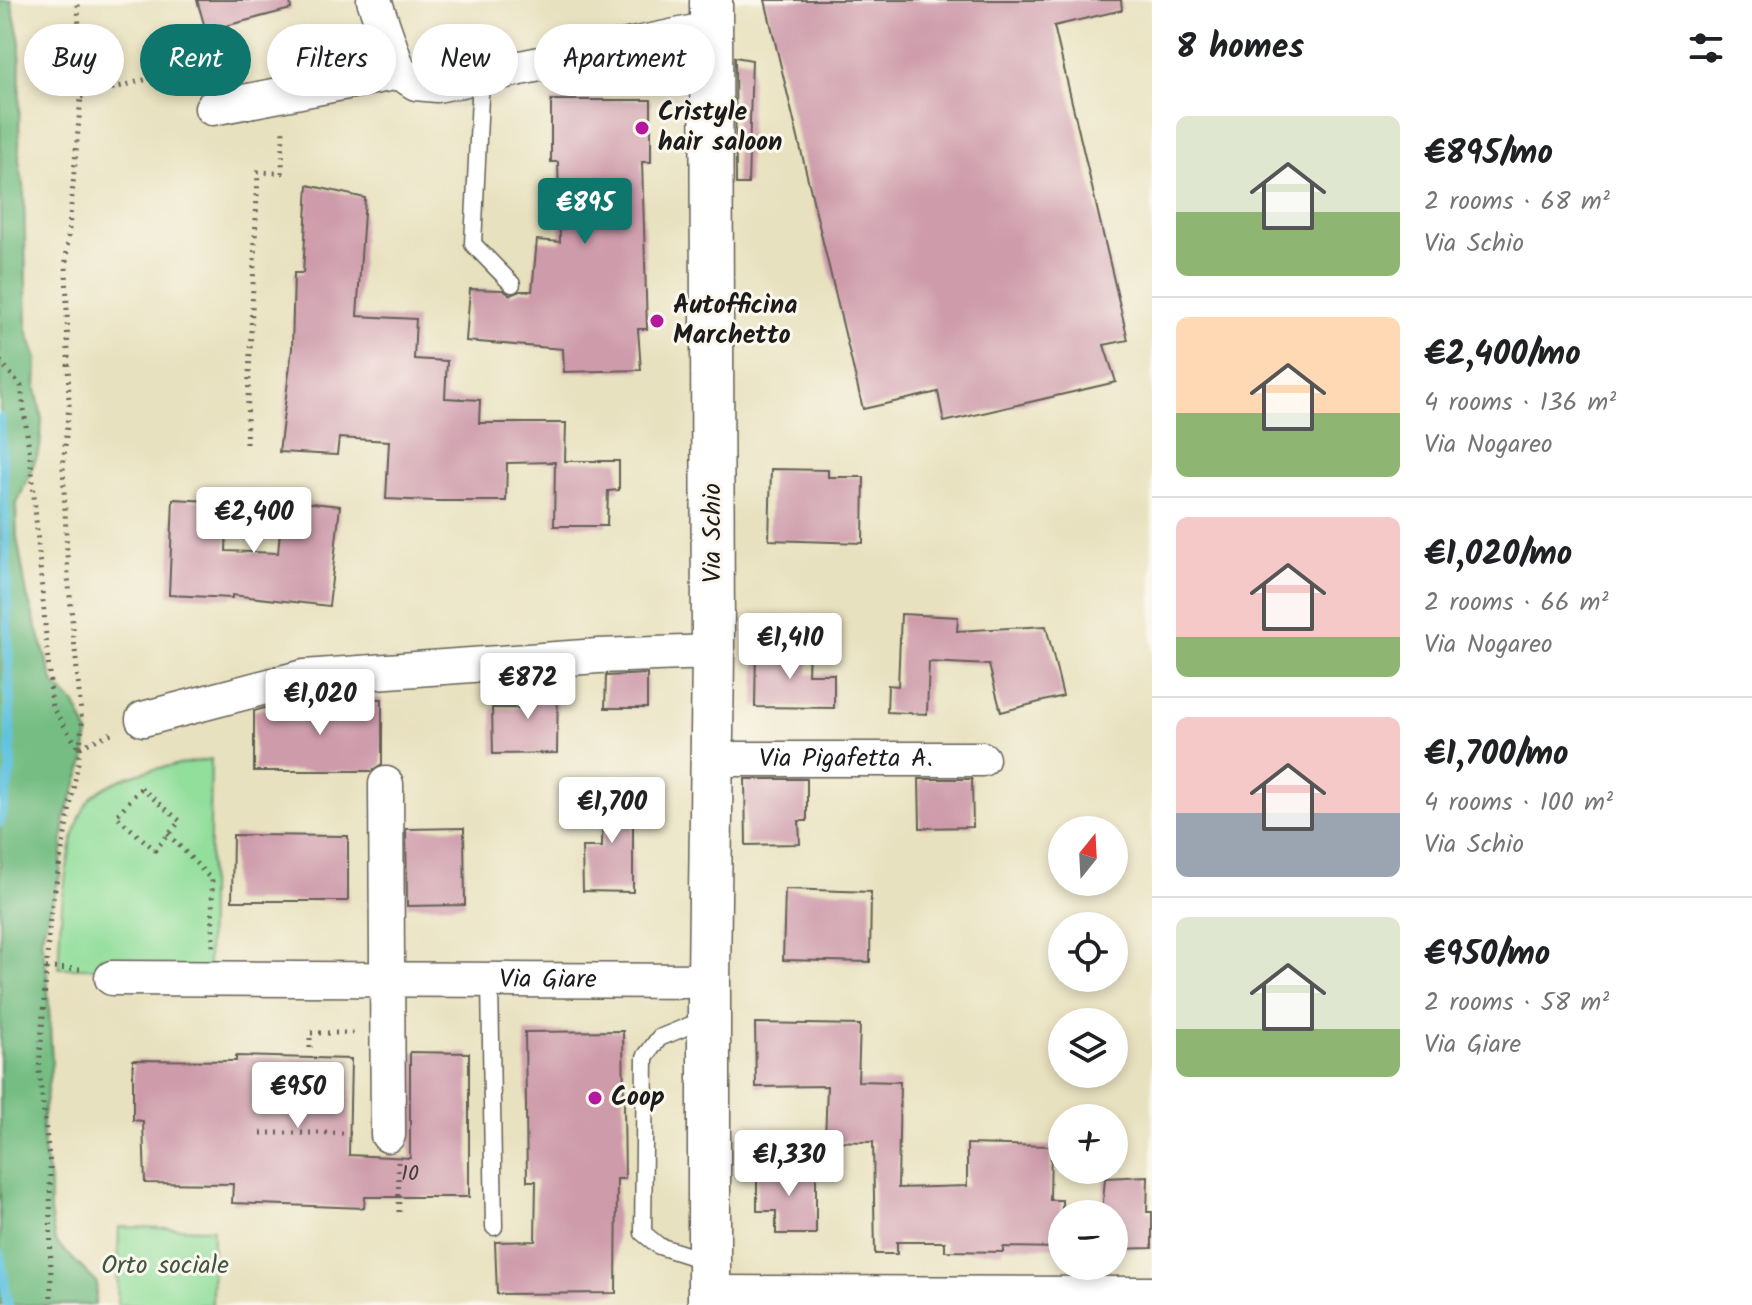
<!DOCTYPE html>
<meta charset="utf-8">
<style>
:root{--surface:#fff;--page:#f2f2f2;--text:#202124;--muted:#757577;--line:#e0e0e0;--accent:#0f766e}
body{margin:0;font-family:Kalam,sans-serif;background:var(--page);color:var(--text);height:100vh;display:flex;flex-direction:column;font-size:30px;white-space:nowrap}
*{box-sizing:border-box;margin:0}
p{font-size:26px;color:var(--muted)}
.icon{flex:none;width:44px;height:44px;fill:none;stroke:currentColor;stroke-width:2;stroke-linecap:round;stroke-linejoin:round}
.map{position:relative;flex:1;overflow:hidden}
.drawer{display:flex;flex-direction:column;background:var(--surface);width:600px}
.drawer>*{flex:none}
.guide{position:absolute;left:24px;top:24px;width:760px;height:72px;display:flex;gap:16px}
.needle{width:52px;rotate:18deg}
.buttons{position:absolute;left:1048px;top:816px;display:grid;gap:16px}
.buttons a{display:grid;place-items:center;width:80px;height:80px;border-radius:50%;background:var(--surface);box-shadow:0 4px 12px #0003;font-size:40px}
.price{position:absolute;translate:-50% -68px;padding:0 18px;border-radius:8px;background:#fff;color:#222;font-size:26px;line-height:52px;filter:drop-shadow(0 2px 4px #0008)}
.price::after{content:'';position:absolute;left:50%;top:48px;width:24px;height:18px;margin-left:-12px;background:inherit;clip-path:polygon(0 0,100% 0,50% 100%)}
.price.on{background:var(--accent);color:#fff}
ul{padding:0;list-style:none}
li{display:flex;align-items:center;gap:24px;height:200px;padding:0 24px}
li+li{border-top:2px solid var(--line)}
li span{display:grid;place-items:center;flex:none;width:224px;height:160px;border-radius:12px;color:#555}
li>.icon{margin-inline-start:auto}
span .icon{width:96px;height:96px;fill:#fffc;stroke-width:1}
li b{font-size:34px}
h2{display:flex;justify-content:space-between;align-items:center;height:96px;padding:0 24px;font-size:34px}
.pill{padding:0 28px;border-radius:36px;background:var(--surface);box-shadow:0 4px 12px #0003;font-size:28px;line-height:72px}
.pill.on{background:var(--accent);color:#fff}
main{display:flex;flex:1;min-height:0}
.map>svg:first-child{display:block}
</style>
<main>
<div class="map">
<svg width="1152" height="1305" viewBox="0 0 1152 1305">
<rect width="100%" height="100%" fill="#fbf7ec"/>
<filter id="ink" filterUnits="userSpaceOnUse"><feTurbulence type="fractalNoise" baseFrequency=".0125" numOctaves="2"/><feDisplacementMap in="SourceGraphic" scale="16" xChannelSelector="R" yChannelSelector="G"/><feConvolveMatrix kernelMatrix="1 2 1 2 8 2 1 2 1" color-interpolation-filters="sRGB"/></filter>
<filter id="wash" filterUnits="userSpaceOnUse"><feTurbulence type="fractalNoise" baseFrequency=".006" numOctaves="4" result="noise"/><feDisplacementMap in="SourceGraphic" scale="32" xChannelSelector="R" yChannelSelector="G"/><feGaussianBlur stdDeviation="1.8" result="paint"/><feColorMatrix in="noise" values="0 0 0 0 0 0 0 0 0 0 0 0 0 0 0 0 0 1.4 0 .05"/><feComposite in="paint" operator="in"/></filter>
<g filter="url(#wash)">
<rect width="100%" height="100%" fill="#e8e1bf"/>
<g fill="#92de9b" stroke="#577d5c" stroke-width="2">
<path d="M211,759L208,969L59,968C58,931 66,819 94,795C124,770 173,766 211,759Z"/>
<path d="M119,1227L213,1229L212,1305H117Z"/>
</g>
<path fill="#75bd83" stroke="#486c50" stroke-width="2" d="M0,0H11L20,42L19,160L24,191L27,330L37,359L36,389L42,419L40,449L16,506L17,537L27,595L54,684L75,704L88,732L85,761L65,817L60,876L41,939L47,971L52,1062L42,1121L43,1150L50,1181V1211L55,1241L97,1283L95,1305H0Z"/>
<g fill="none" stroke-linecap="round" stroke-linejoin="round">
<g stroke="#61c3df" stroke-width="10">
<path d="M0,418L5,507L11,769L0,822"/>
<path d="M0,1254L8,1305"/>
</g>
</g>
<g id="blocks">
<g fill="#ce9bab">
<path d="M197,0H290L291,9L206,31Z"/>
<path d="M765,0H1121L1122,10L1054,26L1128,340L1104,345L1116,382L944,422L938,392L863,409Z"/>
<path d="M735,57L752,60L748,184H736Z"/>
<path d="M551,100H651V162H642L647,329H638L641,370L564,372L563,349L466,341L470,289L503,290L510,295L520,291H532L537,240L560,242L558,162H551Z"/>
<path d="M308,185L365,198L357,316L416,319L414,359L447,361L445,398L480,400L479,423H566L565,461H619V490L608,491L607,526H554L555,462L507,463L506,501H435L386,499L389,441L339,438L337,455L279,452L292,349L294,273H303Z"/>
<path d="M771,469L828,470V477H864L863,543L769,540Z"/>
<path d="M173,499L228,502L226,551L278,553L283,500L340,506L329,606L232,595V598L169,595Z"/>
<path d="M901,614L958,617L957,631L1046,626L1063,696L1001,712L989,665L929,662L927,714L887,712L888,685L898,686Z"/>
<path d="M756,648H809L808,674H834V708L755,707Z"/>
<path d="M647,674V708H605L606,676Z"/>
<path d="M558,679L557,753L493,754L492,708H519V682Z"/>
<path d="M324,699H382V765L372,771H254V711L279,704H324Z"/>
<path d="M745,779H807V821H799L800,844L746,845Z"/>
<path d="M919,779H972L973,827L920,828Z"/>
<path d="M603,786H633V892L583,891L582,847H602Z"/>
<path d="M464,828L465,905L407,906L406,829Z"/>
<path d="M233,835L348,836V901H232Z"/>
<path d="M785,889L871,892L870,962L783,960Z"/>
<path d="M755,1023L860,1025L858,1081L900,1082L898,1188L967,1186V1144L1051,1146L1050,1200H1062V1248L1003,1247V1252L945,1251V1242H897V1254H875L873,1142L825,1141L827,1086L756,1087Z"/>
<path d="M623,1031L625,1179H617L616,1293L497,1294L495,1242L535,1241L536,1181H527L525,1032Z"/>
<path d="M410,1052L469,1053V1197H365L364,1208L232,1203L233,1184L145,1183L143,1121L133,1120V1060L236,1061V1056L351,1059L349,1155L410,1158Z"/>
<path d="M757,1168H816V1234H776V1211H757Z"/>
<path d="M1148,1176L1147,1212H1152V1248L1114,1249V1214H1102L1105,1178Z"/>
</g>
</g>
</g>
<g filter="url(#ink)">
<use href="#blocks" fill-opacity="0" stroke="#636155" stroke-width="2"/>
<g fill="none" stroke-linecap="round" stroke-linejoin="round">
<g stroke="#636155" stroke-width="19">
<g id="service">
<path d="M481,76L473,244L512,284"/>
<path d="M490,981L494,1227"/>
<path d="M708,1018L659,1038L645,1057L643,1233L659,1246L709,1262"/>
</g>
</g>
<g stroke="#636155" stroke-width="37">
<g id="minor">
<path d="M374,0L399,72L416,83L437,85L710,29"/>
<path d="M212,108L399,72"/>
<path d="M143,719L304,677L598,656L713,652"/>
<path id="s1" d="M710,759H982"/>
<path d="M386,784L388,1135"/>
<path id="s2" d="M112,978L709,981"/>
<path d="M709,1293L1152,1294"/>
</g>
</g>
<g stroke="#636155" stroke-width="45">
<path id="tertiary" d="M709,1305V981L713,652L711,0"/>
</g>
<g stroke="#636155" stroke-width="5" stroke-dasharray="2 6" stroke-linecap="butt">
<path d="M81,97L196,66L202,81"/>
<path d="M0,361L21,386L32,472L52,707L78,747"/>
<path d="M246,444L258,172L282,173L283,126"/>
<path d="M80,747L114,732"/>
<path d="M141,788L180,821L155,850L116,816Z"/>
<path d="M168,834L212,880L213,948"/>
<path d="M46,968L81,969"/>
<path d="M310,1048V1033H354"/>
<path d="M261,1133H356"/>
<path d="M398,1162L399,1213"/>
<path d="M51,1305L50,1165L39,1071L50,917L79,757L82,723L68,576L63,467L69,404L66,261L81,97L78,0"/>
</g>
<use href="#service" stroke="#fff" stroke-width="16"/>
<use href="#minor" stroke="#fff" stroke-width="34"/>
<use href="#tertiary" stroke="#fff" stroke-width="42"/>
</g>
</g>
<g fill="#b5179e" stroke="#fbf7ec" stroke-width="3">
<circle cx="642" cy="128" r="8"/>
<circle cx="657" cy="321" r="8"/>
<circle cx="595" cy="1098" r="8"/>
</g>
<g text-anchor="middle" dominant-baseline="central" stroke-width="6" stroke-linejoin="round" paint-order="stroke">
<g font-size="22" fill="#483c40">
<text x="410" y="1174">10</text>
</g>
<g font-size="26" font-weight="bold" fill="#1c1c1c" stroke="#fbf7ec" text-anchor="start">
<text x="658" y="113">Crìstyle<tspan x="658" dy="30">hair saloon</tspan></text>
<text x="673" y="306">Autofficina<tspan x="673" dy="30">Marchetto</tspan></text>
<text x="611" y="1098">Coop</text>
</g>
<g font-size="26" fill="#1c1c1c" stroke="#fbf7ec">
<text transform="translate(713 533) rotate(-90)">Via Schio</text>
<text stroke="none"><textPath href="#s1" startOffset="136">Via Pigafetta A.</textPath></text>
<text stroke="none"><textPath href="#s2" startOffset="436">Via Giare</textPath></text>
</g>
<g font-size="26" fill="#3f5642" stroke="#fbf7ec">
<text x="165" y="1266">Orto sociale</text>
</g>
</g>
</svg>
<div class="buttons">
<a><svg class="needle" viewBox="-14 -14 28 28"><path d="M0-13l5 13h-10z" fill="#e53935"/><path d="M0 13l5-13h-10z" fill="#757577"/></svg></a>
<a><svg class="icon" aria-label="locate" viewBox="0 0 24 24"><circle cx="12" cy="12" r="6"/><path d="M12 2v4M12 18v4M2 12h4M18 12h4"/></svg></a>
<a><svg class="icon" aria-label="layers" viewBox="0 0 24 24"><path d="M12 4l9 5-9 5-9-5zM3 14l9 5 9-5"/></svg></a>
<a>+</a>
<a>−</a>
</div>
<b class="price on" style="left:585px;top:246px">€895</b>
<b class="price" style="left:254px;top:555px">€2,400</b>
<b class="price" style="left:790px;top:681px">€1,410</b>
<b class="price" style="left:528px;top:721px">€872</b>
<b class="price" style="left:320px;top:737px">€1,020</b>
<b class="price" style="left:612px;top:845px">€1,700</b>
<b class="price" style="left:298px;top:1130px">€950</b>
<b class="price" style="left:789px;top:1198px">€1,330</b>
<div class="guide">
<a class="pill">Buy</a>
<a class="pill on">Rent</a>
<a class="pill">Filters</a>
<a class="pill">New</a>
<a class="pill">Apartment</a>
</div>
</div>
<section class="drawer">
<h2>8 homes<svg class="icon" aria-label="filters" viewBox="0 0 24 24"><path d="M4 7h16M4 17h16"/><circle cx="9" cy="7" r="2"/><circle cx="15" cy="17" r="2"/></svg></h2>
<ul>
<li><span style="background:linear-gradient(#dfe7d0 60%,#8fb573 0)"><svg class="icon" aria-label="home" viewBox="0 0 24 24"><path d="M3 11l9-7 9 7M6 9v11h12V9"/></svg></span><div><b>€895/mo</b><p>2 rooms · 68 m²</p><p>Via Schio</p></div></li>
<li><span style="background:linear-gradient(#ffd9b3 60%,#8fb573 0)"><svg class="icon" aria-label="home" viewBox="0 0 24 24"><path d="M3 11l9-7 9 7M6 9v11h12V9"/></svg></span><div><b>€2,400/mo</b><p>4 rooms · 136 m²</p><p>Via Nogareo</p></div></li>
<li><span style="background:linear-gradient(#f6c9c9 75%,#8fb573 0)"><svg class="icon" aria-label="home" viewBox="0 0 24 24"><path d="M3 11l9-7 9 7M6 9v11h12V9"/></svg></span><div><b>€1,020/mo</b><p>2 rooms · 66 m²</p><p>Via Nogareo</p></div></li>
<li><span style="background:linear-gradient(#f6c9c9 60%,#9aa5b1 0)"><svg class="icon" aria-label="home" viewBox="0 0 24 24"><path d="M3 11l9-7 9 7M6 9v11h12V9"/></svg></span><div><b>€1,700/mo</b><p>4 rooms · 100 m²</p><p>Via Schio</p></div></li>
<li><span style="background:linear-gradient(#dfe7d0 70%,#8fb573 0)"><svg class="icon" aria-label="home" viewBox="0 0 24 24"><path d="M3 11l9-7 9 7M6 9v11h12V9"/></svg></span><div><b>€950/mo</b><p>2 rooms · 58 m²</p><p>Via Giare</p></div></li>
</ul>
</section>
</main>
